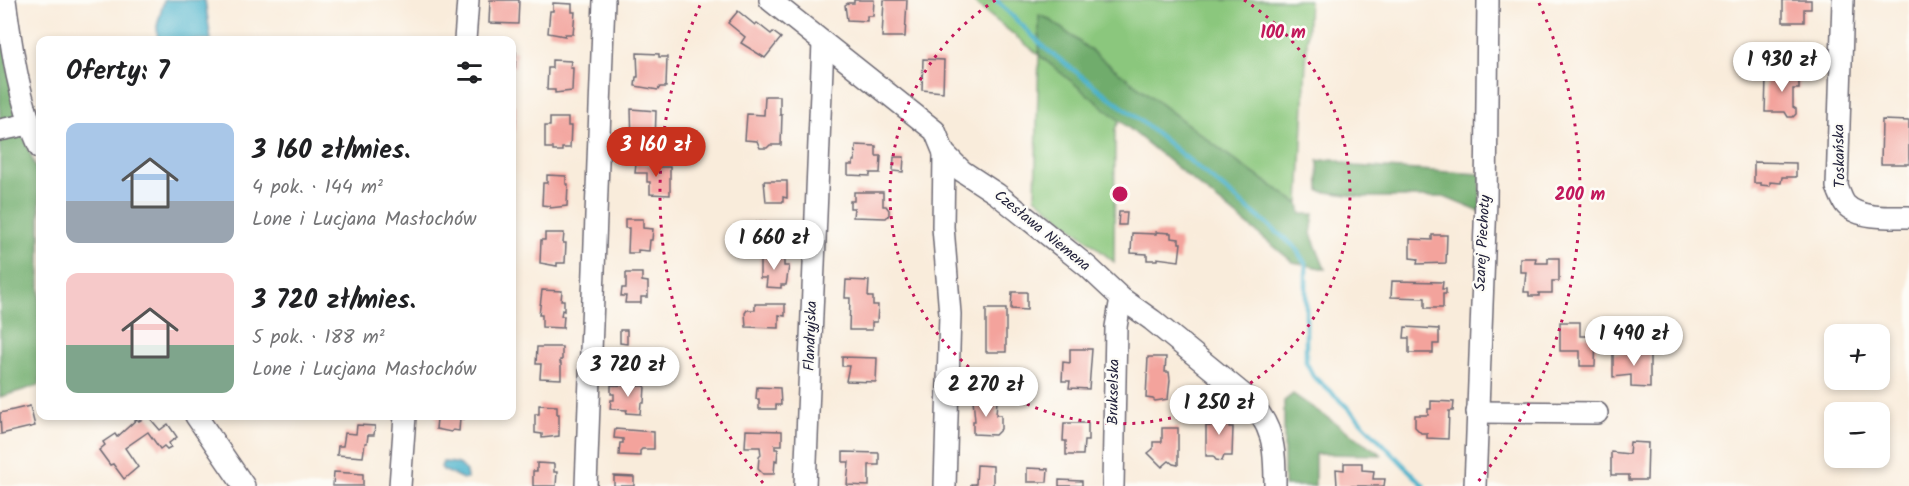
<!DOCTYPE html>
<html lang="pl">
<meta charset="utf-8">
<style>
:root{--surface:#fff;--page:#f6f6f6;--text:#202124;--muted:#757577;--accent:#c8321e}
body{margin:0;font-family:Kalam,sans-serif;background:var(--page);color:var(--text);height:100vh;display:flex;flex-direction:column;font-size:22px;white-space:nowrap}
*{box-sizing:border-box;margin:0}
p{font-size:20px;color:var(--muted)}
.icon{flex:none;width:33px;height:33px;fill:none;stroke:currentColor;stroke-width:2;stroke-linecap:round;stroke-linejoin:round}
.map{position:relative;flex:1;overflow:hidden}
.details{position:absolute;left:36px;top:36px;width:480px;height:384px;display:flex;flex-direction:column;background:var(--surface);border-radius:12px;box-shadow:0 3px 9px #0003}
.details>*{flex:none}
.tools{position:absolute;left:1824px;top:324px;display:grid;gap:12px}
.tools a{display:grid;place-items:center;width:66px;height:66px;border-radius:12px;background:var(--surface);box-shadow:0 3px 9px #0003;font-size:30px}
.price{position:absolute;translate:-50% -51px;padding:0 14px;border-radius:21px;background:#fff;color:#222;font-size:20px;line-height:39px;filter:drop-shadow(0 2px 3px #0008)}
.price::after{content:'';position:absolute;left:50%;top:36px;width:18px;height:14px;margin-left:-9px;background:inherit;clip-path:polygon(0 0,100% 0,50% 100%)}
.price.on{background:var(--accent);color:#fff}
ul{padding:0;list-style:none}
li{display:flex;align-items:center;gap:18px;height:150px;padding:0 30px}
li span{display:grid;place-items:center;flex:none;width:168px;height:120px;border-radius:12px;color:#555}
li>.icon{margin-inline-start:auto}
span .icon{width:72px;height:72px;fill:#fffc;stroke-width:1}
li b{font-size:26px}
h2{display:flex;justify-content:space-between;align-items:center;height:72px;padding:0 30px;font-size:26px}
.map>svg:first-child{display:block}
</style>
<div class="map">
<svg width="1909" height="486" viewBox="0 0 1909 486">
<rect width="100%" height="100%" fill="#fdfcf7"/>
<filter id="ink" filterUnits="userSpaceOnUse"><feTurbulence type="fractalNoise" baseFrequency=".0167" numOctaves="2"/><feDisplacementMap in="SourceGraphic" scale="12" xChannelSelector="R" yChannelSelector="G"/><feConvolveMatrix kernelMatrix="1 2 1 2 8 2 1 2 1" color-interpolation-filters="sRGB"/></filter>
<filter id="wash" filterUnits="userSpaceOnUse"><feTurbulence type="fractalNoise" baseFrequency=".008" numOctaves="4" result="noise"/><feDisplacementMap in="SourceGraphic" scale="24" xChannelSelector="R" yChannelSelector="G"/><feGaussianBlur stdDeviation="1.35" result="paint"/><feColorMatrix in="noise" values="0 0 0 0 0 0 0 0 0 0 0 0 0 0 0 0 0 1.4 0 .05"/><feComposite in="paint" operator="in"/></filter>
<g filter="url(#wash)">
<rect width="100%" height="100%" fill="#f9ecdb"/>
<path fill="#8bc77d" stroke="#56745c" stroke-width="1.5" d="M971,0H1309L1299,204L1241,165L1049,19L1039,55L1120,120L1115,129L1114,262L1035,197L1039,55Z"/>
<g fill="#70ac6c" stroke="#496754" stroke-width="1.5">
<path d="M0,13L14,109L40,180V385L0,397Z"/>
<path d="M1039,15L1049,19L1241,165L1299,204L1301,214H1314L1311,234L1325,269L1293,262L1039,55Z"/>
<path d="M1333,159L1354,166L1481,174L1480,212L1444,197H1362L1319,191L1318,161Z"/>
<path d="M1293,394L1382,455L1315,454V486H1284V401Z"/>
</g>
<g fill="#4cb2cb" stroke="#376a83" stroke-width="1.5">
<path d="M164,0H205L211,40H158L157,26Z"/>
<path d="M443,462C456,462 467,464 467,479H463L443,470L441,467Z"/>
</g>
<g fill="none" stroke-linecap="round" stroke-linejoin="round">
<path stroke="#4cb2cb" stroke-width="4.5" d="M996,0L1046,49L1146,125L1295,247L1306,265V362L1313,376L1346,406L1424,486"/>
</g>
<g id="blocks">
<g fill="#f3a39c">
<path d="M490,0H519L518,24L489,23Z"/>
<path d="M854,0H874L873,16H867V21L847,20L845,5L848,3H854Z"/>
<path d="M884,0H907L905,37H882Z"/>
<path d="M1783,0H1811V9H1804V22H1783Z"/>
<path d="M553,3L572,4V12H575L573,34H565V36L548,33L550,11H553Z"/>
<path d="M738,11L755,25L757,23L771,34L773,32L781,38L765,58L741,43L745,37L728,23Z"/>
<path d="M512,51L516,52L515,67H512Z"/>
<path d="M637,53L659,54V57H667L666,87H660L658,90L635,86L636,77H638Z"/>
<path d="M923,59L944,60L943,92L922,90Z"/>
<path d="M552,60L571,61L570,68H573L572,91L555,93V90H547L548,68H552Z"/>
<path d="M1775,72L1799,73V89H1793V107L1796,109V114L1793,117H1788L1785,112H1765L1766,78H1775Z"/>
<path d="M765,96H780V115H782L781,145H770L767,148H760L757,141L745,140L747,114L764,115Z"/>
<path d="M512,105H516L515,132H512Z"/>
<path d="M631,109L656,111L655,143L632,142Z"/>
<path d="M550,118H568V126H571L570,148H562V151H553V148H545V126H550Z"/>
<path d="M1882,120L1909,121V164H1881Z"/>
<path d="M856,145L876,146V156H881L880,173H870V176L848,175V165H853V161H855Z"/>
<path d="M894,157H904L903,172L893,171Z"/>
<path d="M1754,162L1796,163V177H1782L1781,183L1770,182V186L1761,185V183H1754Z"/>
<path d="M636,163L651,164V167H670V195L650,194V182H647V173H635Z"/>
<path d="M547,175L566,176V184H568L567,206L550,208V206L542,205L543,183H547Z"/>
<path d="M764,181H787V198L783,197V202H766Z"/>
<path d="M854,192H883V206H886L889,210V215L886,218L853,217L854,208H850V201H854Z"/>
<path d="M1119,212H1127L1126,225H1118Z"/>
<path d="M625,219H643V228L653,229L652,240H650L649,251L638,250V253H628L629,228H625Z"/>
<path d="M756,222L790,223V233H784V244L756,243Z"/>
<path d="M1156,232L1171,233V238L1179,239V243H1181L1179,261L1157,258V260H1147V254L1131,253L1132,233L1156,234Z"/>
<path d="M545,233H564L563,243H566L565,263H557V266L540,263L541,240H545Z"/>
<path d="M1432,235H1447L1446,263L1417,264L1418,259L1410,258V239L1432,240Z"/>
<path d="M760,257H784V266H789L786,285H781V288L766,287L767,278H760Z"/>
<path d="M1520,258H1536L1535,263H1548V258H1559V281H1552V293H1539V296H1529V292H1524L1526,272H1520Z"/>
<path d="M626,273H642V281L648,282V297H641V303H625L626,296H621L622,288H626Z"/>
<path d="M846,280L869,281L868,297H873V305H878L877,322H872V330H849L850,298H845Z"/>
<path d="M1392,281L1443,282L1442,289H1446V294H1443V308H1425V298L1391,297Z"/>
<path d="M542,290L562,291L561,300H564V311L562,310L561,316H564L563,328L542,327V315H539Z"/>
<path d="M1012,292H1027V310L1011,309Z"/>
<path d="M755,304H785V316L779,315V328L746,327L745,313L747,310H755Z"/>
<rect x="986" y="309" width="20" height="43"/>
<path d="M1560,322H1580V336H1596L1595,366H1580V351H1560Z"/>
<path d="M1405,327L1439,329V344H1433V353H1409V338H1404Z"/>
<path d="M620,330H627V344L620,343Z"/>
<path d="M537,347H562V360H560V363H561V379L540,378L541,364H536Z"/>
<path d="M1070,349H1092L1089,389L1069,388L1070,381H1062L1063,362L1070,363Z"/>
<path d="M1632,350H1650V388L1631,387V375L1613,377V353H1632Z"/>
<path d="M842,357L877,358L876,382L846,381L849,366H842Z"/>
<path d="M1148,357H1166L1165,372H1169L1170,380L1168,399L1155,401L1153,399L1146,398Z"/>
<path d="M611,385L645,386L644,403H641L640,414L626,413L627,410L610,409L611,400H614V394H611Z"/>
<path d="M757,387L780,388L781,405H776V409H759V399H756Z"/>
<path d="M973,399L997,400L996,415H1001V429L995,435L973,434V421H975Z"/>
<path d="M1431,401L1454,402L1453,411H1449L1448,439L1427,438V433H1421L1415,427V415H1428V409H1431Z"/>
<path d="M539,405L557,406V414H559V436L542,438V434L535,433V414H539Z"/>
<path d="M30,406L35,426L1,434L0,413Z"/>
<path d="M1210,411L1230,412L1229,427H1233L1232,456H1224L1222,461L1216,460L1213,456H1206V426H1210Z"/>
<path d="M148,416L160,430L168,424L177,437L169,443L171,447L167,449L164,446L160,449L148,432L125,448L138,467L124,479L113,464L110,465L99,450L105,445L103,442L115,434L117,437L137,419L139,421Z"/>
<path d="M434,416H464V419L460,418L459,431L453,430L451,432L436,429L437,419Z"/>
<path d="M1064,423H1088V441H1084L1083,455H1066V441H1063Z"/>
<path d="M357,425L375,426L374,435H368L367,443H365L363,457L337,455L338,446H343L345,433L356,434Z"/>
<path d="M1162,428H1178V465L1173,464L1169,461L1162,467L1148,453L1153,449V442H1162Z"/>
<path d="M615,429L654,432V449H642L640,451V456L619,455L620,443H623V439L614,438Z"/>
<path d="M746,430L782,431V445H775V449H778L777,461L775,460L774,474H763L758,469L759,457L761,455L760,447H745Z"/>
<path d="M1630,442L1648,443L1647,480H1629V475H1611V452L1629,454Z"/>
<path d="M843,452L879,453V465H869V486L847,485L849,462H843Z"/>
<path d="M537,463L554,464V472H557L556,486H533V471H537Z"/>
<path d="M1344,463H1362V470L1374,471L1373,479H1385L1384,486H1337L1336,469L1344,470Z"/>
<path d="M977,465L993,466V486H971V484H976Z"/>
<path d="M1027,468L1048,469L1047,482H1027Z"/>
<path d="M334,472L363,474V486H333Z"/>
<path d="M614,476L634,477V486H614Z"/>
<path d="M1059,480L1082,481V486H1059Z"/>
</g>
</g>
</g>
<g filter="url(#ink)">
<use href="#blocks" fill-opacity="0" stroke="#6d6973" stroke-width="1.5"/>
<g fill="none" stroke-linecap="round" stroke-linejoin="round">
<g stroke="#6d6973" stroke-width="24">
<g id="minor">
<path d="M5,0C12,51 19,102 40,148"/>
<path d="M770,0L935,131L944,153L962,171L997,194L1088,267L1121,298L1152,320L1245,396C1274,425 1275,447 1275,486"/>
<path d="M1843,0L1837,187C1840,193 1842,201 1846,205C1859,219 1892,217 1909,217"/>
<path d="M465,40L468,0"/>
<path d="M0,130L29,124"/>
<path d="M944,153L943,227L950,314L945,486"/>
<path d="M1477,412L1597,413"/>
<path d="M196,416L244,486"/>
<path d="M400,486L405,416"/>
<path d="M586,486L604,0"/>
<path d="M805,486L823,43"/>
<path d="M1113,486L1116,327L1121,298"/>
<path d="M1475,486L1486,201L1488,0"/>
</g>
</g>
<use href="#minor" stroke="#fff" stroke-width="21"/>
</g>
</g>
<g fill="none" stroke="#c2185b" stroke-width="3" stroke-dasharray="3 6">
<path d="M1244 0A230 230 0 1 1 996 0"/>
<path d="M763 483A460 460 0 0 1 701 3M1539 3A460 460 0 0 1 1477 483"/>
</g>
<g text-anchor="middle" dominant-baseline="central" stroke-width="5" stroke-linejoin="round" paint-order="stroke">
<g font-size="15" fill="#22223b" stroke="#fdfcf7">
<text transform="translate(1840 156) rotate(-91)">Toskańska</text>
<text transform="translate(1042 231) rotate(39)">Czesława Niemena</text>
<text transform="translate(1483 243) rotate(-87)">Szarej Piechoty</text>
<text transform="translate(811 336) rotate(-88)">Flandryjska</text>
<text transform="translate(1114 392) rotate(-89)">Brukselska</text>
</g>
</g>
<circle cx="1120" cy="194" r="9" fill="#c2185b" stroke="#fdfcf7" stroke-width="3"/>
<g font-size="18" text-anchor="middle" font-weight="bold" fill="#c2185b" stroke="#fdfcf7" stroke-width="5" stroke-linejoin="round" paint-order="stroke">
<text x="1283" y="38">100 m</text>
<text x="1580" y="200">200 m</text>
</g>
</svg>
<div class="tools">
<a>+</a>
<a>−</a>
</div>
<b class="price" style="left:1782px;top:93px">1 930 zł</b>
<b class="price on" style="left:656px;top:178px">3 160 zł</b>
<b class="price" style="left:774px;top:271px">1 660 zł</b>
<b class="price" style="left:1634px;top:367px">1 490 zł</b>
<b class="price" style="left:628px;top:398px">3 720 zł</b>
<b class="price" style="left:986px;top:418px">2 270 zł</b>
<b class="price" style="left:1219px;top:436px">1 250 zł</b>
<section class="details">
<h2>Oferty: 7<svg class="icon" aria-label="filters" viewBox="0 0 24 24"><path d="M4 7h16M4 17h16"/><circle cx="9" cy="7" r="2"/><circle cx="15" cy="17" r="2"/></svg></h2>
<ul>
<li><span style="background:linear-gradient(#a9c7e8 65%,#9aa5b1 0)"><svg class="icon" aria-label="home" viewBox="0 0 24 24"><path d="M3 11l9-7 9 7M6 9v11h12V9"/></svg></span><div><b>3 160 zł/mies.</b><p>4 pok. · 144 m²</p><p>Lone i Lucjana Masłochów</p></div></li>
<li><span style="background:linear-gradient(#f6c9c9 60%,#7fa58c 0)"><svg class="icon" aria-label="home" viewBox="0 0 24 24"><path d="M3 11l9-7 9 7M6 9v11h12V9"/></svg></span><div><b>3 720 zł/mies.</b><p>5 pok. · 188 m²</p><p>Lone i Lucjana Masłochów</p></div></li>
</ul>
</section>
</div>
